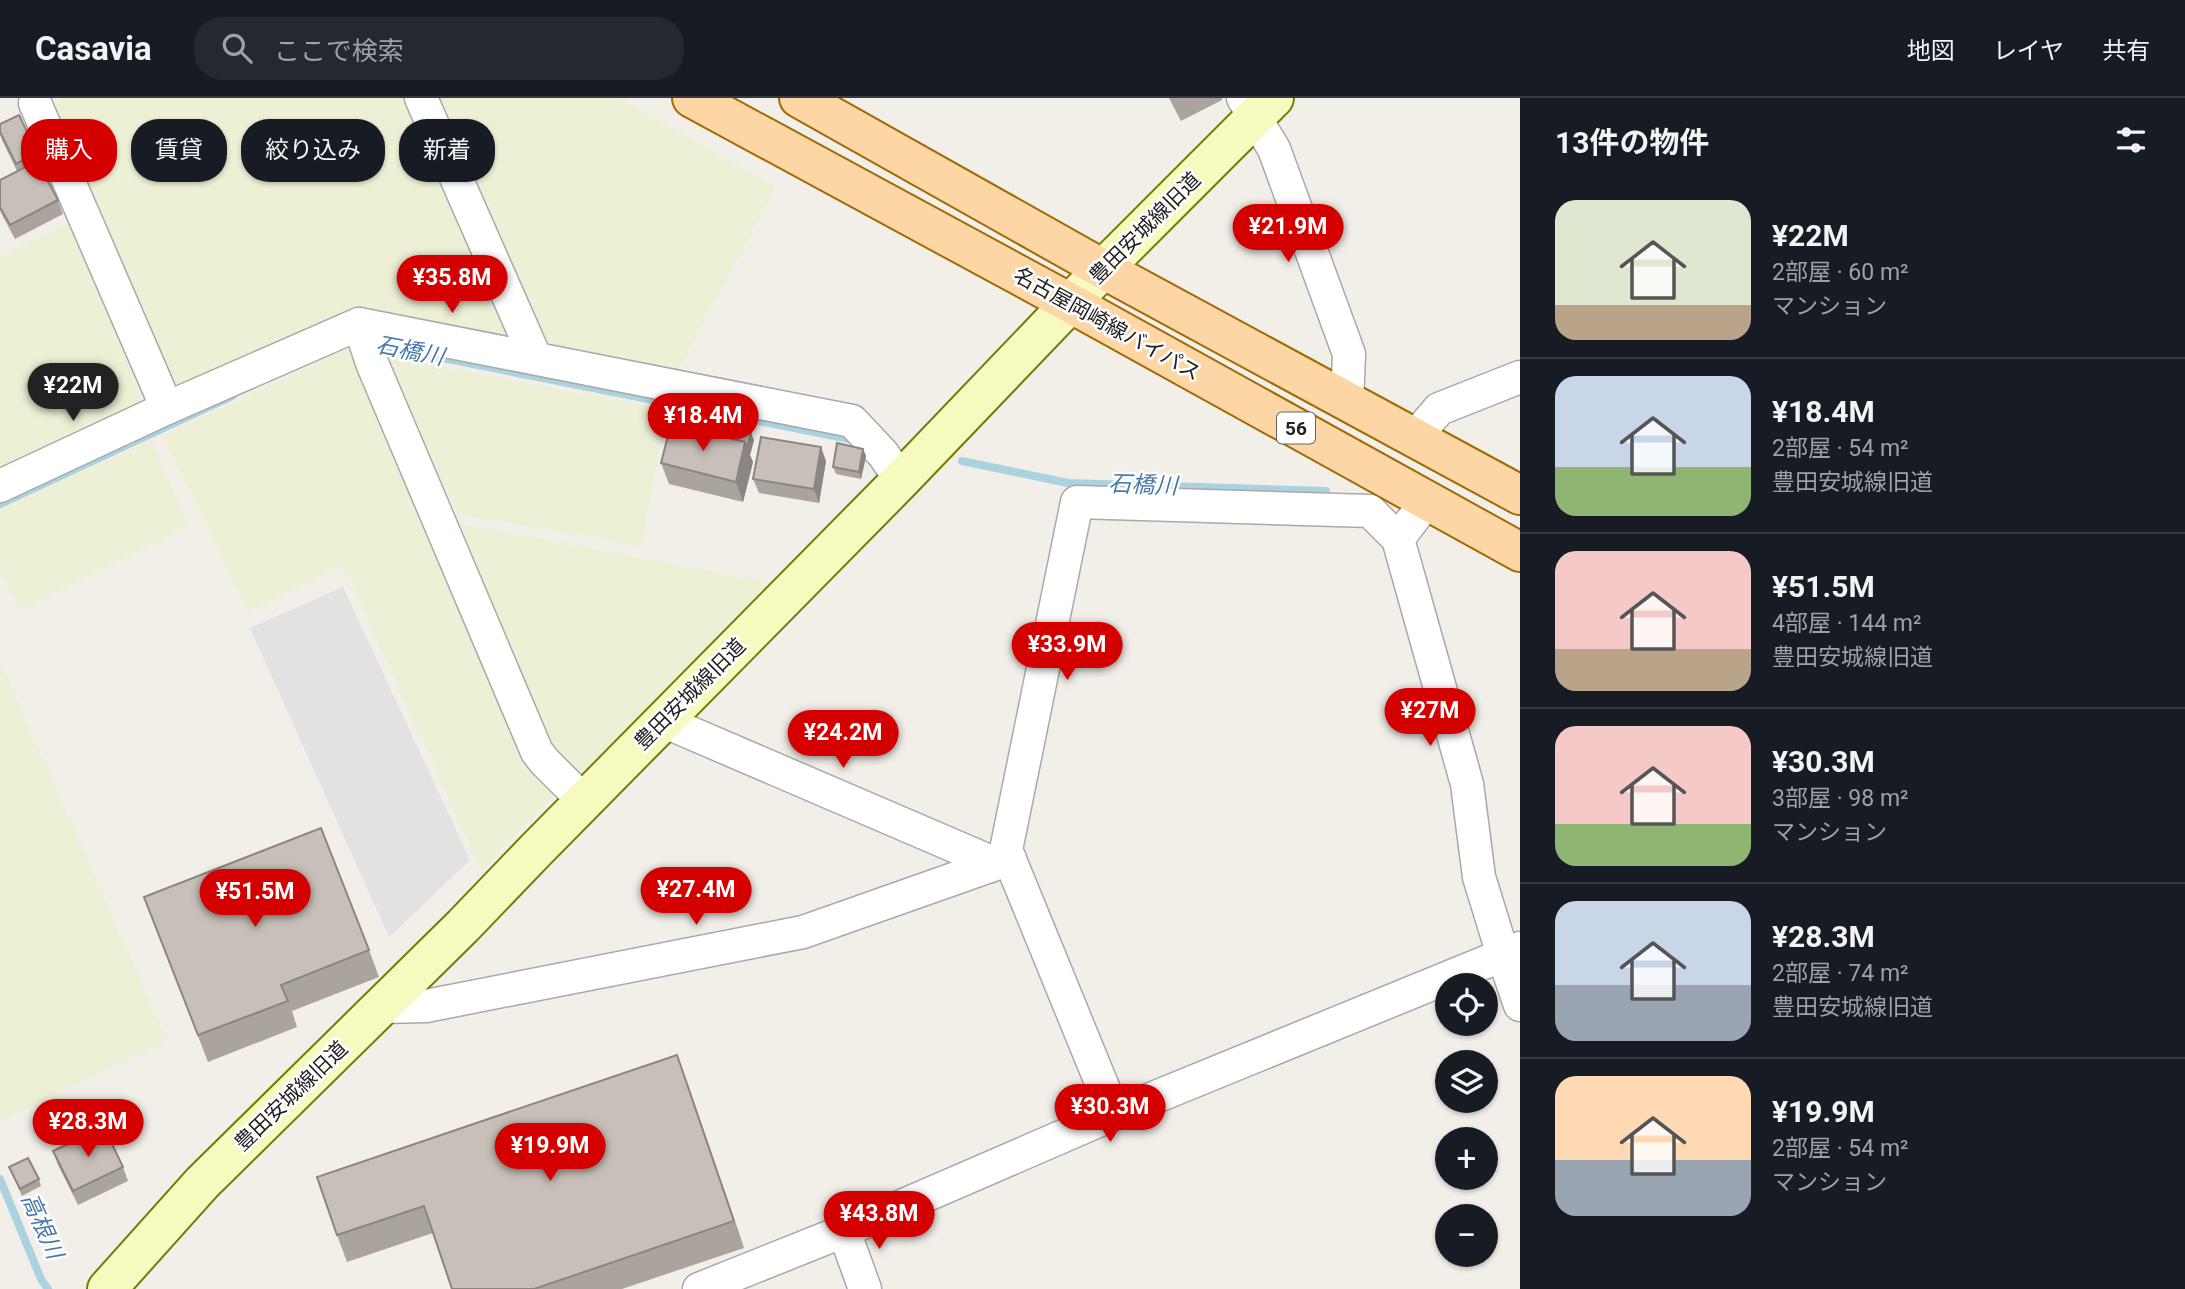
<!DOCTYPE html>
<html lang="ja">
<meta charset="utf-8">
<style>
:root{--surface:#171b24;--page:#242831;--text:#f1f3f6;--muted:#9ea1a6;--line:#363941;--accent:#d40000}
body{margin:0;font-family:Roboto,"Noto Sans JP",sans-serif;background:var(--page);color:var(--text);height:100vh;display:flex;flex-direction:column;font-size:26px;white-space:nowrap}
*{box-sizing:border-box;margin:0}
p{font-size:23px;color:var(--muted)}
.icon{flex:none;width:38px;height:38px;fill:none;stroke:currentColor;stroke-width:2;stroke-linecap:round;stroke-linejoin:round}
.map{position:relative;flex:1;overflow:hidden}
.sheet{display:flex;flex-direction:column;background:var(--surface);width:665px}
.sheet>*{flex:none}
.hud{position:absolute;left:21px;top:21px;width:665px;height:63px;display:flex;gap:14px}
.fabs{position:absolute;left:1435px;top:875px;display:grid;gap:14px}
.fabs a{display:grid;place-items:center;width:63px;height:63px;border-radius:50%;background:var(--surface);box-shadow:0 2px 5px #0004;font-size:35px}
.price{position:absolute;translate:-50% -60px;padding:0 16px;border-radius:24px;background:var(--accent);color:#fff;font-size:23px;line-height:46px;filter:drop-shadow(0 2px 4px #0008)}
.price::after{content:'';position:absolute;left:50%;top:42px;width:21px;height:16px;margin-left:-10px;background:inherit;clip-path:polygon(0 0,100% 0,50% 100%)}
.price.selected{background:#222;color:#fff}
ul{padding:0;list-style:none}
li{display:flex;align-items:center;gap:21px;height:175px;padding:0 35px}
li+li{border-top:2px solid var(--line)}
li span{display:grid;place-items:center;flex:none;width:196px;height:140px;border-radius:21px;color:#555}
li>.icon{margin-inline-start:auto}
span .icon{width:84px;height:84px;fill:#fffc;stroke-width:1}
li b{font-size:30px}
h2{display:flex;justify-content:space-between;align-items:center;height:84px;padding:0 35px;font-size:30px}
.chip{padding:0 24px;border-radius:28px;background:var(--surface);box-shadow:0 2px 5px #0004;font-size:24px;line-height:63px}
.chip.selected{background:var(--accent);color:#fff}
header{display:flex;align-items:center;gap:42px;box-sizing:border-box;height:98px;padding:0 35px;background:var(--surface);border-bottom:2px solid var(--line)}
header strong{font-size:33px}
nav{display:flex;gap:38px;margin-inline-start:auto;font-size:24px}
.search{width:490px;height:63px;background:var(--page);display:flex;align-items:center;gap:18px;box-sizing:border-box;padding:0 24px;border-radius:28px;color:var(--muted);font-size:26px}
main{display:flex;flex:1;min-height:0}
.map>svg:first-child{display:block}
</style>
<header>
<strong>Casavia</strong>
<div class="search"><svg class="icon" aria-label="search" viewBox="0 0 24 24"><circle cx="10" cy="10" r="6"/><path d="M15 15l6 6"/></svg>ここで検索</div>
<nav><a>地図</a><a>レイヤ</a><a>共有</a></nav>
</header>
<main>
<div class="map">
<svg width="1520" height="1191" viewBox="0 0 1520 1191">
<rect width="100%" height="100%" fill="#f2efe9"/>
<g fill="#eef0d5">
<path d="M65,0H409L515,242L358,214L175,294L48,11Z"/>
<path d="M431,0H619L776,89L675,278L543,251Z"/>
<path d="M71,124L145,310L0,376V158Z"/>
<path d="M356,247L528,670L555,696L481,773L343,467L248,514L162,338Z"/>
<path d="M390,259L666,311L642,448L457,416L392,270Z"/>
<path d="M151,342L189,428L19,512L0,474V411Z"/>
<path d="M458,425L773,485L593,668L576,680L554,660Z"/>
<path d="M0,563L167,942L0,1024Z"/>
</g>
<path fill="#e2e2e2" d="M343,489L470,762L389,839L250,530Z"/>
<g fill="none" stroke-linecap="round" stroke-linejoin="round">
<g stroke="#aad3df" stroke-width="8">
<path d="M372,246L849,341"/>
<path d="M962,363L1068,385L1326,393"/>
<path d="M0,406L232,298"/>
<path d="M0,1081L41,1181L48,1191"/>
</g>
<g stroke="#a9a9a9" stroke-width="35">
<g id="street">
<path d="M421,0L535,259"/>
<path d="M1243,0L1274,51L1349,256L1347,304"/>
<path d="M35,5L167,310L359,226L852,323L883,356L901,382"/>
<path d="M359,226L372,265L537,654L545,664L584,703"/>
<path d="M1415,339L1439,311L1520,279"/>
<path d="M0,388L167,310"/>
<path d="M1427,403L1398,441L1467,686L1479,779L1503,857L1520,850"/>
<path d="M663,623L982,760L990,768"/>
<path d="M381,909L426,908L803,834L1010,761"/>
<path d="M1114,1016L1006,752L1077,404L1370,413L1398,441"/>
<path d="M844,1133L865,1191"/>
<path d="M699,1191L844,1133L1114,1016L1503,857L1520,907"/>
</g>
</g>
<g stroke="#707d05" stroke-width="42">
<path id="secondary" d="M107,1191L202,1085L463,828L535,753L901,382L1103,171L1274,0"/>
</g>
<g stroke="#a06b00" stroke-width="42">
<g id="primary">
<path d="M692,0L1072,206L1520,454"/>
<path d="M799,0L1103,171L1520,397"/>
</g>
</g>
<use href="#street" stroke="#fff" stroke-width="32"/>
<use href="#secondary" stroke="#f7fabf" stroke-width="38"/>
<use href="#primary" stroke="#fcd6a4" stroke-width="38"/>
</g>
<g fill="#aba49e">
<path d="M1169,0H1222V2L1181,23Z"/>
<path d="M0,26L37,55L43,69L41,70L58,102L63,116L15,141L0,113V82L17,73L2,42L0,36Z"/>
<path d="M705,334L754,342L750,357L753,364L743,404L669,386L661,365Z"/>
<path d="M863,351L866,358L861,381L836,376L833,369Z"/>
<path d="M826,363L819,405L759,395L753,381Z"/>
<path d="M144,799L369,852L379,879L292,913L297,929L208,964Z"/>
<path d="M687,984L744,1150L622,1191H452L433,1135L347,1164L337,1137Z"/>
<path d="M53,1053L123,1069L128,1083L78,1107L58,1067Z"/>
<path d="M9,1069L39,1081L41,1088L22,1098Z"/>
</g>
<g fill="#8b8681">
<path d="M751,335L754,342L750,357L753,364L743,404L736,384L745,344Z"/>
<path d="M821,349L826,363L819,405L814,391Z"/>
<path d="M863,351L866,358L861,381L859,374Z"/>
<path d="M677,957L687,984L744,1150L734,1123Z"/>
</g>
<g fill="#c7bfb8" stroke="#8b8681" stroke-width="2">
<path d="M19,17L37,55L16,66L0,34V26Z"/>
<path d="M37,63L58,102L10,127L0,109V82Z"/>
<path d="M708,323L751,335L747,350L745,344L705,334Z"/>
<path d="M671,326L745,344L736,384L661,365Z"/>
<path d="M761,339L821,349L814,391L753,381Z"/>
<path d="M837,345L863,351L859,374L833,369Z"/>
<path d="M321,730L369,852L281,887L288,903L198,937L144,799Z"/>
<path d="M677,957L734,1123L534,1191H452L424,1108L337,1137L317,1079Z"/>
<path d="M104,1029L123,1069L73,1093L53,1053Z"/>
<path d="M28,1060L39,1081L20,1091L9,1069Z"/>
</g>
<g text-anchor="middle" dominant-baseline="central" stroke-width="5" stroke-linejoin="round" paint-order="stroke">
<rect fill="#fff" stroke="#646464" stroke-width="2" x="1277" y="314.5" width="38" height="31" rx="5"/>
<g font-size="19" font-weight="bold" fill="#222">
<text x="1296" y="330">56</text>
</g>
<g font-size="21" fill="#222" stroke="#fff">
<text transform="translate(1145 130) rotate(-45)">豊田安城線旧道</text>
<text transform="translate(1107 226) rotate(29)">名古屋岡崎線バイパス</text>
<text transform="translate(690 596) rotate(-45)">豊田安城線旧道</text>
<text transform="translate(291 998) rotate(-44)">豊田安城線旧道</text>
</g>
<g font-size="23" font-style="italic" fill="#4a7aab" stroke="#fff">
<text transform="translate(410 253) rotate(11)">石橋川</text>
<text transform="translate(1143 387) rotate(2)">石橋川</text>
<text transform="translate(42 1128) rotate(66)">高根川</text>
</g>
</g>
</svg>
<div class="fabs">
<a><svg class="icon" aria-label="locate" viewBox="0 0 24 24"><circle cx="12" cy="12" r="6"/><path d="M12 2v4M12 18v4M2 12h4M18 12h4"/></svg></a>
<a><svg class="icon" aria-label="layers" viewBox="0 0 24 24"><path d="M12 4l9 5-9 5-9-5zM3 14l9 5 9-5"/></svg></a>
<a>+</a>
<a>−</a>
</div>
<b class="price" style="left:1288px;top:166px">¥21.9M</b>
<b class="price" style="left:452px;top:217px">¥35.8M</b>
<b class="price selected" style="left:73px;top:325px">¥22M</b>
<b class="price" style="left:703px;top:355px">¥18.4M</b>
<b class="price" style="left:1067px;top:584px">¥33.9M</b>
<b class="price" style="left:1430px;top:650px">¥27M</b>
<b class="price" style="left:843px;top:672px">¥24.2M</b>
<b class="price" style="left:696px;top:829px">¥27.4M</b>
<b class="price" style="left:255px;top:831px">¥51.5M</b>
<b class="price" style="left:1110px;top:1046px">¥30.3M</b>
<b class="price" style="left:88px;top:1061px">¥28.3M</b>
<b class="price" style="left:550px;top:1085px">¥19.9M</b>
<b class="price" style="left:879px;top:1153px">¥43.8M</b>
<div class="hud">
<a class="chip selected">購入</a>
<a class="chip">賃貸</a>
<a class="chip">絞り込み</a>
<a class="chip">新着</a>
</div>
</div>
<section class="sheet">
<h2>13件の物件<svg class="icon" aria-label="filters" viewBox="0 0 24 24"><path d="M4 7h16M4 17h16"/><circle cx="9" cy="7" r="2"/><circle cx="15" cy="17" r="2"/></svg></h2>
<ul>
<li><span style="background:linear-gradient(#dfe7d0 75%,#b9a48a 0)"><svg class="icon" aria-label="home" viewBox="0 0 24 24"><path d="M3 11l9-7 9 7M6 9v11h12V9"/></svg></span><div><b>¥22M</b><p>2部屋 · 60 m²</p><p>マンション</p></div></li>
<li><span style="background:linear-gradient(#c9d6e8 65%,#8fb573 0)"><svg class="icon" aria-label="home" viewBox="0 0 24 24"><path d="M3 11l9-7 9 7M6 9v11h12V9"/></svg></span><div><b>¥18.4M</b><p>2部屋 · 54 m²</p><p>豊田安城線旧道</p></div></li>
<li><span style="background:linear-gradient(#f6c9c9 70%,#b9a48a 0)"><svg class="icon" aria-label="home" viewBox="0 0 24 24"><path d="M3 11l9-7 9 7M6 9v11h12V9"/></svg></span><div><b>¥51.5M</b><p>4部屋 · 144 m²</p><p>豊田安城線旧道</p></div></li>
<li><span style="background:linear-gradient(#f6c9c9 70%,#8fb573 0)"><svg class="icon" aria-label="home" viewBox="0 0 24 24"><path d="M3 11l9-7 9 7M6 9v11h12V9"/></svg></span><div><b>¥30.3M</b><p>3部屋 · 98 m²</p><p>マンション</p></div></li>
<li><span style="background:linear-gradient(#c9d6e8 60%,#9aa5b1 0)"><svg class="icon" aria-label="home" viewBox="0 0 24 24"><path d="M3 11l9-7 9 7M6 9v11h12V9"/></svg></span><div><b>¥28.3M</b><p>2部屋 · 74 m²</p><p>豊田安城線旧道</p></div></li>
<li><span style="background:linear-gradient(#ffd9b3 60%,#9aa5b1 0)"><svg class="icon" aria-label="home" viewBox="0 0 24 24"><path d="M3 11l9-7 9 7M6 9v11h12V9"/></svg></span><div><b>¥19.9M</b><p>2部屋 · 54 m²</p><p>マンション</p></div></li>
</ul>
</section>
</main>
